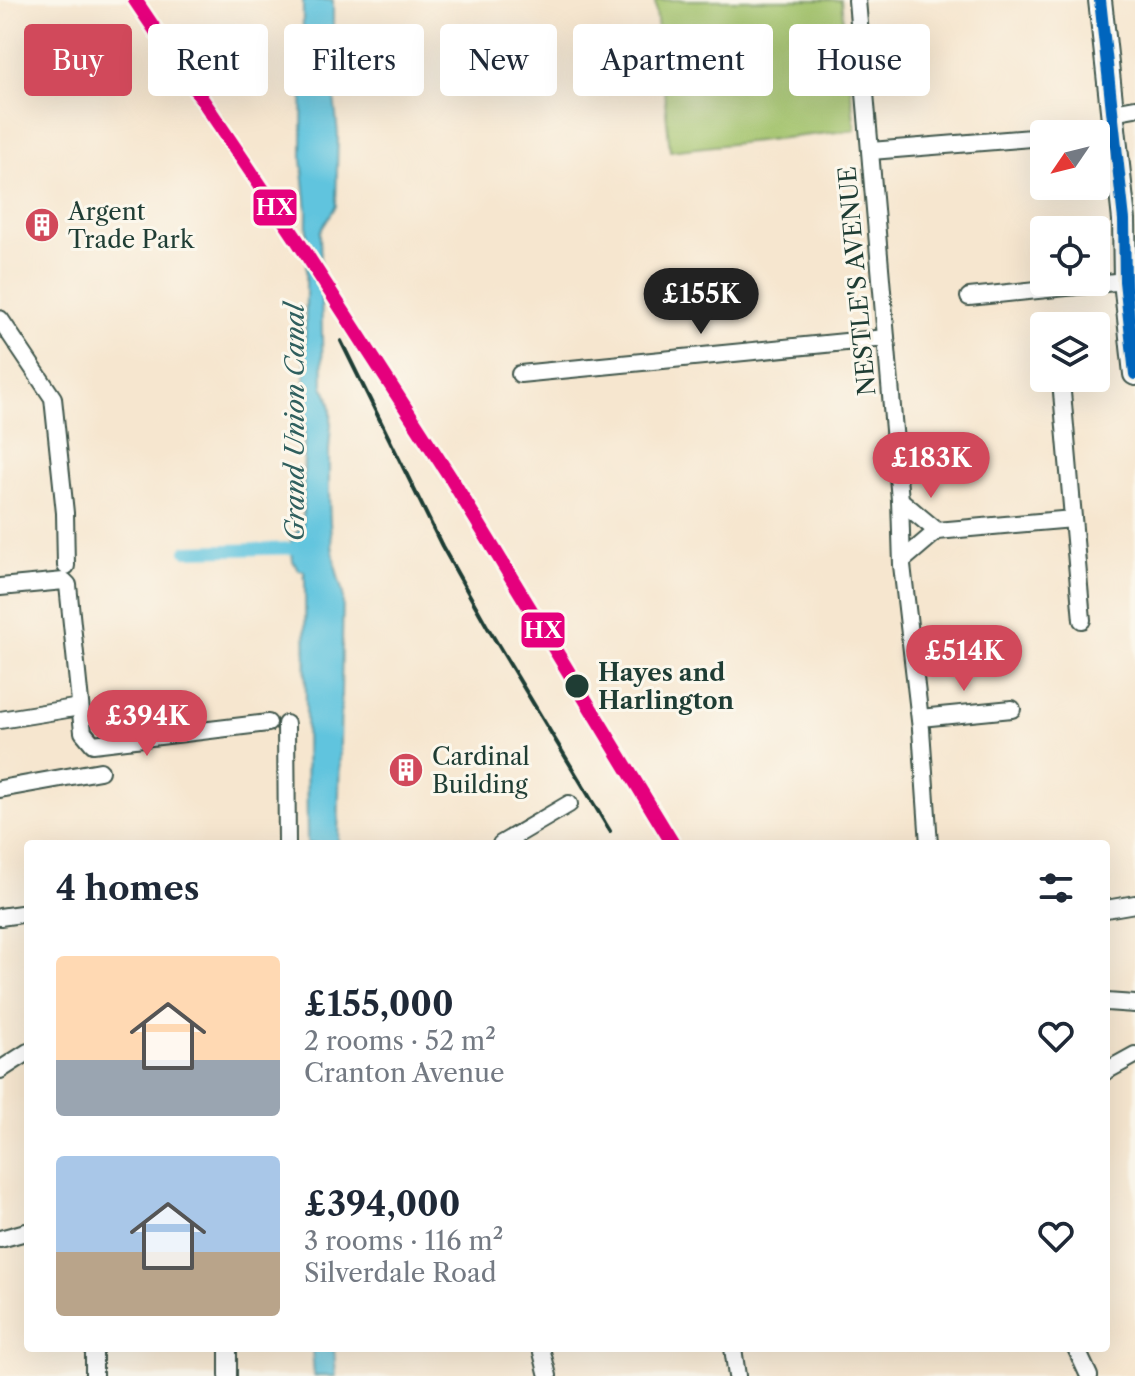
<!DOCTYPE html>
<meta charset="utf-8">
<style>
:root{--surface:#fff;--page:#f2f2f3;--text:#1f2937;--muted:#747a83;--accent:#d1495b}
body{margin:0;font-family:"Libre Caslon Text",serif;background:var(--page);color:var(--text);height:100vh;display:flex;flex-direction:column;font-size:30px;white-space:nowrap}
*{box-sizing:border-box;margin:0}
p{font-size:26px;color:var(--muted)}
.icon{flex:none;width:44px;height:44px;fill:none;stroke:currentColor;stroke-width:2;stroke-linecap:round;stroke-linejoin:round}
.map{position:relative;flex:1;overflow:hidden}
.details{position:absolute;left:24px;top:840px;width:1086px;height:512px;display:flex;flex-direction:column;background:var(--surface);border-radius:8px;box-shadow:0 8px 32px #0002}
.details>*{flex:none}
.top-card{position:absolute;left:24px;top:24px;width:1088px;height:72px;display:flex;gap:16px}
.needle{width:52px;rotate:235deg}
.controls{position:absolute;left:1030px;top:120px;display:grid;gap:16px}
.controls a{display:grid;place-items:center;width:80px;height:80px;border-radius:8px;background:var(--surface);box-shadow:0 8px 32px #0002;font-size:40px}
.price{position:absolute;translate:-50% -68px;padding:0 18px;border-radius:28px;background:var(--accent);color:#fff;font-size:26px;line-height:52px;filter:drop-shadow(0 2px 4px #0008)}
.price::after{content:'';position:absolute;left:50%;top:48px;width:24px;height:18px;margin-left:-12px;background:inherit;clip-path:polygon(0 0,100% 0,50% 100%)}
.price.current{background:#222;color:#fff}
ul{padding:0;list-style:none}
li{display:flex;align-items:center;gap:24px;height:200px;padding:0 32px}
li span{display:grid;place-items:center;flex:none;width:224px;height:160px;border-radius:8px;color:#555}
li>.icon{margin-inline-start:auto}
span .icon{width:96px;height:96px;fill:#fffc;stroke-width:1}
li b{font-size:34px}
h2{display:flex;justify-content:space-between;align-items:center;height:96px;padding:0 32px;font-size:34px}
.tag{padding:0 28px;border-radius:8px;background:var(--surface);box-shadow:0 8px 32px #0002;font-size:28px;line-height:72px}
.tag.current{background:var(--accent);color:#fff}
.map>svg:first-child{display:block}
</style>
<div class="map">
<svg width="1135" height="1376" viewBox="0 0 1135 1376">
<rect width="100%" height="100%" fill="#fbf7ec"/>
<filter id="ink" filterUnits="userSpaceOnUse"><feTurbulence type="fractalNoise" baseFrequency=".0125" numOctaves="2"/><feDisplacementMap in="SourceGraphic" scale="16" xChannelSelector="R" yChannelSelector="G"/><feConvolveMatrix kernelMatrix="1 2 1 2 8 2 1 2 1" color-interpolation-filters="sRGB"/></filter>
<filter id="wash" filterUnits="userSpaceOnUse"><feTurbulence type="fractalNoise" baseFrequency=".006" numOctaves="4" result="noise"/><feDisplacementMap in="SourceGraphic" scale="32" xChannelSelector="R" yChannelSelector="G"/><feGaussianBlur stdDeviation="1.8" result="paint"/><feColorMatrix in="noise" values="0 0 0 0 0 0 0 0 0 0 0 0 0 0 0 0 0 1.4 0 .05"/><feComposite in="paint" operator="in"/></filter>
<g filter="url(#wash)">
<rect width="100%" height="100%" fill="#f6e6cf"/>
<path fill="#a3c36c" stroke="#618050" stroke-width="2" d="M655,0H841L855,130L670,151Z"/>
<g fill="#60c4de" stroke="#408089" stroke-width="2">
<path d="M303,0H333V87L338,134L336,206L320,232L323,386C336,405 330,429 329,451C329,497 327,549 343,593L338,844H307L305,580L304,571L299,570L293,561L291,538L303,526L307,211L302,159Z"/>
<path d="M312,1348H334L336,1376H314Z"/>
</g>
<g fill="none" stroke-linecap="round" stroke-linejoin="round">
<path stroke="#60c4de" stroke-width="12" d="M186,551L305,548"/>
</g>
</g>
<g filter="url(#ink)">
<g fill="none" stroke-linecap="round" stroke-linejoin="round">
<g stroke="#3f564b" stroke-width="20">
<g id="minor">
<path d="M857,0L900,500L902,565L921,729L929,844"/>
<path d="M1113,112L1135,108"/>
<path d="M1078,134L1115,131"/>
<path d="M871,151L1044,137"/>
<path d="M969,297L1125,281"/>
<path d="M0,319L53,398L65,513L66,566"/>
<path d="M520,374L886,338"/>
<path d="M1061,381L1082,620"/>
<path d="M900,500L937,531"/>
<path d="M903,560L937,531L1073,519"/>
<path d="M0,587L64,581L68,585L83,732L93,744L268,723"/>
<path d="M920,718L1012,709"/>
<path d="M0,720L80,707"/>
<path d="M286,724L287,844"/>
<path d="M0,789L100,771"/>
<path d="M501,844L569,804"/>
<path d="M1106,909L1135,904"/>
<path d="M0,917L28,913"/>
<path d="M1106,1002L1135,1004"/>
<path d="M0,1070L28,1052"/>
<path d="M1106,1071L1135,1055"/>
<path d="M0,1239L26,1232"/>
<path d="M94,1348V1376"/>
<path d="M228,1348V1376"/>
<path d="M541,1348L548,1376"/>
<path d="M733,1348L737,1376"/>
<path d="M1076,1348L1089,1376"/>
</g>
</g>
<g stroke="#3f564b" stroke-width="26">
<path id="major" d="M1100,0L1124,220L1125,281L1135,374"/>
</g>
<use href="#minor" stroke="#fff" stroke-width="16"/>
<use href="#major" stroke="#fff" stroke-width="22"/>
<path stroke="#1f3d34" stroke-width="4" d="M341,341L442,546L488,628L610,831"/>
<g stroke="#fbf7ec" stroke-width="18">
<path id="bus-1" d="M1100,0L1124,220L1125,281L1135,374"/>
</g>
<use href="#bus-1" stroke="#0065bd" stroke-width="12"/>
<g stroke="#fbf7ec" stroke-width="20">
<path id="rail-1" d="M135,0L297,240L452,480L673,844"/>
</g>
<use href="#rail-1" stroke="#e5007d" stroke-width="14"/>
</g>
</g>
<defs>
<g id="building-disc" transform="scale(1.8)"><circle r="9.5" fill="#d1495b" stroke="#fbf7ec"/><path d="M-4-6H4V6H1V3H-1V6H-4ZM-2.5-4.3h1.7v1.8h-1.7ZM.8-4.3h1.7v1.8H.8ZM-2.5-1h1.7V.8h-1.7ZM.8-1h1.7V.8H.8Z" fill="#fff"/></g>
</defs>
<g fill-rule="evenodd">
<use href="#building-disc" x="42" y="225"/>
<use href="#building-disc" x="406" y="770"/>
</g>
<circle fill="#1f3d34" stroke="#fbf7ec" stroke-width="3" cx="577" cy="686" r="13"/>
<g text-anchor="middle" dominant-baseline="central" stroke-width="6" stroke-linejoin="round" paint-order="stroke">
<g font-size="24" fill="#1f3d34" stroke="#fbf7ec" text-anchor="start">
<text x="68" y="211">Argent<tspan x="68" dy="28">Trade Park</tspan></text>
<text x="432" y="756">Cardinal<tspan x="432" dy="28">Building</tspan></text>
</g>
<g font-size="24" fill="#1f3d34" stroke="#fbf7ec">
<text transform="translate(857 281) rotate(-95)">NESTLE'S AVENUE</text>
</g>
<g font-size="24" font-weight="bold" fill="#1f3d34" stroke="#fbf7ec" text-anchor="start">
<text x="598" y="672">Hayes and<tspan x="598" dy="28">Harlington</tspan></text>
</g>
<g font-size="26" font-style="italic" fill="#2f5f5e" stroke="#fbf7ec">
<text transform="translate(295 422) rotate(-90)">Grand Union Canal</text>
</g>
</g>
<g stroke="#fbf7ec" stroke-width="3">
<rect x="252" y="188" width="46" height="39" rx="8" fill="#e5007d"/>
<rect x="520" y="611" width="46" height="38" rx="8" fill="#e5007d"/>
</g>
<g font-size="22" text-anchor="middle" font-weight="bold" fill="#fff">
<text x="275" y="215">HX</text>
<text x="543" y="638">HX</text>
</g>
</svg>
<div class="controls">
<a><svg class="needle" viewBox="-14 -14 28 28"><path d="M0-13l5 13h-10z" fill="#e53935"/><path d="M0 13l5-13h-10z" fill="#747a83"/></svg></a>
<a><svg class="icon" aria-label="locate" viewBox="0 0 24 24"><circle cx="12" cy="12" r="6"/><path d="M12 2v4M12 18v4M2 12h4M18 12h4"/></svg></a>
<a><svg class="icon" aria-label="layers" viewBox="0 0 24 24"><path d="M12 4l9 5-9 5-9-5zM3 14l9 5 9-5"/></svg></a>
</div>
<b class="price current" style="left:701px;top:336px">£155K</b>
<b class="price" style="left:931px;top:500px">£183K</b>
<b class="price" style="left:964px;top:693px">£514K</b>
<b class="price" style="left:147px;top:758px">£394K</b>
<div class="top-card">
<a class="tag current">Buy</a>
<a class="tag">Rent</a>
<a class="tag">Filters</a>
<a class="tag">New</a>
<a class="tag">Apartment</a>
<a class="tag">House</a>
</div>
<section class="details">
<h2>4 homes<svg class="icon" aria-label="filters" viewBox="0 0 24 24"><path d="M4 7h16M4 17h16"/><circle cx="9" cy="7" r="2"/><circle cx="15" cy="17" r="2"/></svg></h2>
<ul>
<li><span style="background:linear-gradient(#ffd9b3 65%,#9aa5b1 0)"><svg class="icon" aria-label="home" viewBox="0 0 24 24"><path d="M3 11l9-7 9 7M6 9v11h12V9"/></svg></span><div><b>£155,000</b><p>2 rooms · 52 m²</p><p>Cranton Avenue</p></div><svg class="icon" aria-label="heart" viewBox="0 0 24 24"><path d="M12 20l-8-8c-3-5 5-10 8-4 3-6 11-1 8 4z"/></svg></li>
<li><span style="background:linear-gradient(#a9c7e8 60%,#b9a48a 0)"><svg class="icon" aria-label="home" viewBox="0 0 24 24"><path d="M3 11l9-7 9 7M6 9v11h12V9"/></svg></span><div><b>£394,000</b><p>3 rooms · 116 m²</p><p>Silverdale Road</p></div><svg class="icon" aria-label="heart" viewBox="0 0 24 24"><path d="M12 20l-8-8c-3-5 5-10 8-4 3-6 11-1 8 4z"/></svg></li>
</ul>
</section>
</div>
